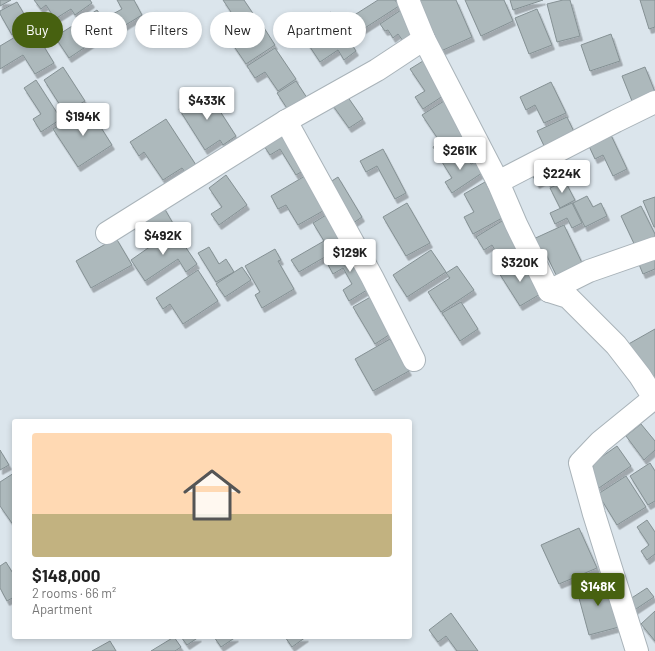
<!DOCTYPE html>
<meta charset="utf-8">
<style>
:root{--surface:#fff;--page:#f2f2f2;--text:#222;--muted:#767676;--accent:#476110}
body{margin:0;font-family:Barlow,sans-serif;background:var(--page);color:var(--text);height:100vh;display:flex;flex-direction:column;font-size:15px;white-space:nowrap}
*{box-sizing:border-box;margin:0}
p{font-size:13px;color:var(--muted)}
.icon{flex:none;width:22px;height:22px;fill:none;stroke:currentColor;stroke-width:2;stroke-linecap:round;stroke-linejoin:round}
.map{position:relative;flex:1;overflow:hidden}
.side{position:absolute;left:12px;top:419px;width:400px;height:220px;display:flex;flex-direction:column;background:var(--surface);border-radius:4px;box-shadow:0 2px 6px #0003}
.side>*{flex:none}
.hud{position:absolute;left:12px;top:12px;width:400px;height:36px;display:flex;gap:8px}
.price{position:absolute;translate:-50% -34px;padding:0 9px;border-radius:4px;background:#fff;color:#222;font-size:13px;line-height:26px;filter:drop-shadow(0 1px 2px #0008)}
.price::after{content:'';position:absolute;left:50%;top:24px;width:12px;height:9px;margin-left:-6px;background:inherit;clip-path:polygon(0 0,100% 0,50% 100%)}
.price.selected{background:var(--accent);color:#fff}
ul{padding:0;list-style:none}
li{display:grid;align-content:center;gap:8px;height:212px;padding:0 20px}
li span{display:grid;place-items:center;height:124px;border-radius:4px;color:#555}
li>.icon{margin-inline-start:auto}
span .icon{width:72px;height:72px;fill:#fffc;stroke-width:1}
li b{font-size:17px}
.tag{padding:0 14px;border-radius:18px;background:var(--surface);box-shadow:0 2px 6px #0003;font-size:14px;line-height:36px}
.tag.selected{background:var(--accent);color:#fff}
.map>svg:first-child{display:block}
</style>
<div class="map">
<svg width="655" height="651" viewBox="0 0 655 651">
<defs>
<filter id="shadow"><feDropShadow dx="2.5" dy="4.5" stdDeviation="0" flood-color="#0004"/></filter>
</defs>
<rect width="100%" height="100%" fill="#dbe5ec"/>
<g fill="#adb9bc" stroke="#859194" filter="url(#shadow)">
<path d="M0,0H11L0,6Z"/>
<path d="M34,0H90L92,3L75,15L71,9L55,19L46,5L41,9Z"/>
<path d="M117,0H134L142,15L119,29L111,15L122,9Z"/>
<path d="M223,0H244L254,15L239,24Z"/>
<path d="M378,0H395L399,6L354,35L345,21Z"/>
<path d="M418,0H456L472,37L441,51Z"/>
<path d="M465,0H504L513,21L481,36Z"/>
<path d="M510,0H543L513,10Z"/>
<path d="M563,0H570L580,36L557,42L547,4Z"/>
<path d="M640,0H655V27L649,29Z"/>
<path d="M17,2L30,24L12,35L0,14V11Z"/>
<path d="M537,9L552,45L529,54L515,18Z"/>
<path d="M97,10L111,30L69,58L55,37Z"/>
<path d="M401,10L416,33L403,41L398,34L393,38L388,30L385,31L380,24Z"/>
<path d="M331,12L356,51L344,60L338,50L320,62L300,32Z"/>
<path d="M257,17L275,45L246,64L227,36Z"/>
<path d="M32,27L54,63L35,74L23,55L0,69V46Z"/>
<path d="M611,34L620,61L590,71L581,45Z"/>
<path d="M275,48L296,79L278,91L265,72L255,78L247,66Z"/>
<path d="M423,61L449,92L423,109L415,97L425,91L410,69Z"/>
<path d="M63,67L85,101L65,113L44,80Z"/>
<path d="M645,67L655,92L634,106L622,76Z"/>
<path d="M36,80L61,119L41,132L33,119L41,114L24,88Z"/>
<path d="M296,81L311,104L292,116L277,93Z"/>
<path d="M551,82L566,113L544,123L535,105L526,110L520,97Z"/>
<path d="M207,91L236,136L223,145L220,140L205,150L179,109Z"/>
<path d="M345,93L363,119L349,128L331,103Z"/>
<path d="M444,101L471,136L439,157L433,147L440,142L422,115Z"/>
<path d="M88,107L112,145L78,167L53,129Z"/>
<path d="M567,117L577,138L547,152L537,131Z"/>
<path d="M166,119L196,165L185,172L182,168L163,180L144,152L139,156L130,142Z"/>
<path d="M286,132L308,168L296,175L280,149L270,155L264,146Z"/>
<path d="M610,133L627,169L613,176L603,155L595,159L588,144Z"/>
<path d="M383,149L406,193L395,199L377,166L366,172L360,161Z"/>
<path d="M461,149L471,164L475,162L482,173L452,193L445,182L452,178L442,162Z"/>
<path d="M554,157L564,179L550,186L546,179L537,184L529,168Z"/>
<path d="M310,173L330,207L298,225L286,205L278,209L271,196Z"/>
<path d="M226,175L247,205L219,225L211,214L222,207L209,188Z"/>
<path d="M338,177L362,217L349,226L324,186Z"/>
<path d="M565,181L575,200L560,208L550,188Z"/>
<path d="M485,182L504,217L473,234L464,217L474,212L464,194Z"/>
<path d="M587,196L593,207L601,203L607,216L585,227L573,203Z"/>
<path d="M655,197V227H654L643,201Z"/>
<path d="M407,203L430,243L406,256L383,217Z"/>
<path d="M572,203L582,223L572,228L567,218L555,224L550,213Z"/>
<path d="M163,206L174,225L144,244L133,226Z"/>
<path d="M641,206L655,234V244L638,252L621,216Z"/>
<path d="M331,212L349,243L299,272L291,260L324,241L313,223Z"/>
<path d="M502,221L521,252L503,264L492,245L484,250L476,237Z"/>
<path d="M564,225L584,267L558,279L546,254L537,258L529,241Z"/>
<path d="M174,230L197,264L186,272L178,259L145,281L131,260Z"/>
<path d="M116,238L132,265L91,288L76,261Z"/>
<path d="M209,247L219,264L226,259L234,272L216,282L198,253Z"/>
<path d="M350,248L372,287L349,301L343,290L352,284L343,268L333,274L326,261Z"/>
<path d="M275,249L281,260L278,261L294,289L262,308L255,295L260,292L245,266Z"/>
<path d="M431,250L446,272L407,297L393,275Z"/>
<path d="M655,255V269L643,274L638,262Z"/>
<path d="M521,260L542,293L520,306L499,273Z"/>
<path d="M457,266L474,290L441,312L428,292L450,278L446,273Z"/>
<path d="M242,267L251,280L225,297L216,284Z"/>
<path d="M198,270L218,301L183,324L170,304L163,309L156,298Z"/>
<path d="M374,295L395,331L375,344L353,307Z"/>
<path d="M461,302L478,329L460,341L442,313Z"/>
<path d="M655,329V387L625,346Z"/>
<path d="M390,339L409,371L373,391L355,359Z"/>
<path d="M641,424L655,441V450L644,460L626,436Z"/>
<path d="M617,446L631,466L599,488L592,478L593,463Z"/>
<path d="M0,450L9,465L0,470Z"/>
<path d="M650,463L655,471V501L648,505L630,476Z"/>
<path d="M14,473V526L0,506V482Z"/>
<path d="M626,476L646,507L617,525L598,494Z"/>
<path d="M647,520L655,532V554L647,560L641,551L649,545L637,527Z"/>
<path d="M579,528L597,568L559,584L541,545Z"/>
<path d="M6,562L14,575V597L7,601L0,588V566Z"/>
<path d="M606,579L619,627L589,635L576,587Z"/>
<path d="M647,588L654,597L630,613L627,601Z"/>
<path d="M655,611V641L641,624Z"/>
<path d="M451,613L478,651H457L446,636L438,642L429,630Z"/>
<path d="M174,637L181,647L175,651H151Z"/>
<path d="M181,637H199L187,645Z"/>
<path d="M214,637H236L221,647Z"/>
<path d="M285,637H306L292,647Z"/>
<path d="M110,641L116,651H92Z"/>
</g>
<g fill="none" stroke-linecap="round" stroke-linejoin="round">
<g stroke="#a9b3b9" stroke-width="24">
<g id="minor">
<path d="M408,0L424,39L498,182L516,224L549,291L568,297L616,345L640,376L654,398L655,397"/>
<path d="M286,121L372,277L414,360"/>
<path d="M498,182L616,121L655,102"/>
<path d="M107,233L286,121L377,70L424,39"/>
<path d="M549,291L589,271L655,248"/>
<path d="M637,651L594,514L580,463L600,442L654,398"/>
</g>
</g>
<use href="#minor" stroke="#fff" stroke-width="22"/>
</g>
</svg>
<b class="price" style="left:207px;top:121px">$433K</b>
<b class="price" style="left:83px;top:137px">$194K</b>
<b class="price" style="left:460px;top:171px">$261K</b>
<b class="price" style="left:562px;top:194px">$224K</b>
<b class="price" style="left:163px;top:256px">$492K</b>
<b class="price" style="left:350px;top:273px">$129K</b>
<b class="price" style="left:520px;top:283px">$320K</b>
<b class="price selected" style="left:598px;top:607px">$148K</b>
<div class="hud">
<a class="tag selected">Buy</a>
<a class="tag">Rent</a>
<a class="tag">Filters</a>
<a class="tag">New</a>
<a class="tag">Apartment</a>
</div>
<section class="side">
<ul>
<li><span style="background:linear-gradient(#ffd9b3 65%,#c2b280 0)"><svg class="icon" aria-label="home" viewBox="0 0 24 24"><path d="M3 11l9-7 9 7M6 9v11h12V9"/></svg></span><div><b>$148,000</b><p>2 rooms · 66 m²</p><p>Apartment</p></div></li>
</ul>
</section>
</div>
